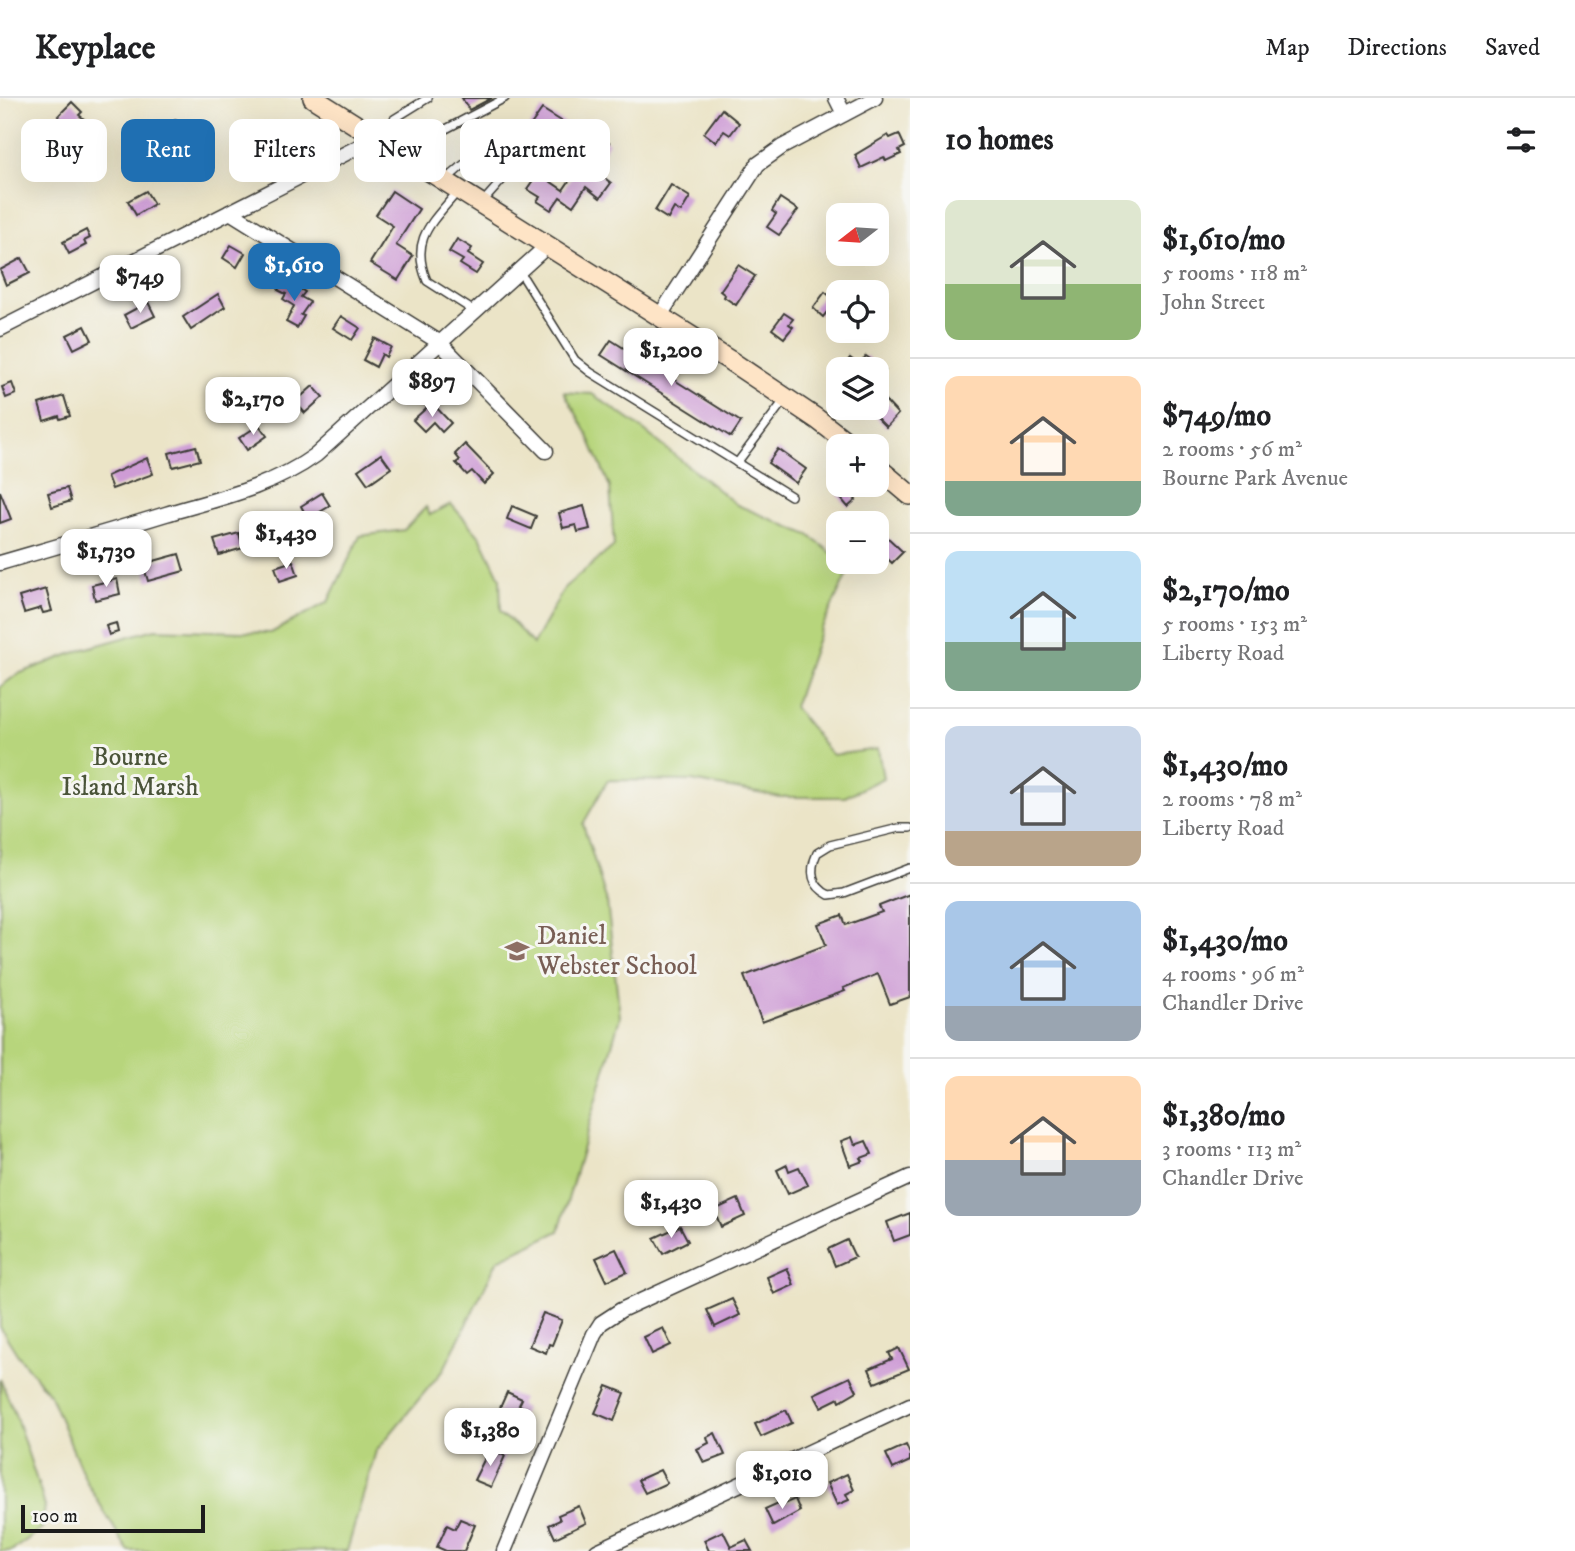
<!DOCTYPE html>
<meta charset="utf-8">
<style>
:root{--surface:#fff;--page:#f2f2f2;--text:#202124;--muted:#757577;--line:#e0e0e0;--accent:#1f6fb2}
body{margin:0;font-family:"IM FELL DW Pica",serif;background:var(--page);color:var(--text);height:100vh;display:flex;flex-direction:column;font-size:26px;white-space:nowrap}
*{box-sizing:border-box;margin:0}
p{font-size:23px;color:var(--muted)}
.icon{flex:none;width:38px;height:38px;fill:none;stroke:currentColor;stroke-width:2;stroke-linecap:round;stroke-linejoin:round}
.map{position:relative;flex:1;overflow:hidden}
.sheet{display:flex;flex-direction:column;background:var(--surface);width:665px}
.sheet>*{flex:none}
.banner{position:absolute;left:21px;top:21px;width:665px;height:63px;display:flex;gap:14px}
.needle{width:46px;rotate:253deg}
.tools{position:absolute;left:826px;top:105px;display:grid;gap:14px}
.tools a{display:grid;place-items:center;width:63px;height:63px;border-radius:14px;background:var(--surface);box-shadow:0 7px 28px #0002;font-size:35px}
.scale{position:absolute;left:21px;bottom:18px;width:184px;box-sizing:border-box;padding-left:7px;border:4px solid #1c1c1c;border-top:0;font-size:19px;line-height:24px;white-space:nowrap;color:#1c1c1c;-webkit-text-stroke:5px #f6f6f2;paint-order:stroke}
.price{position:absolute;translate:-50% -60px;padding:0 16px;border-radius:14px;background:#fff;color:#222;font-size:23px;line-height:46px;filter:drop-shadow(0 2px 4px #0008)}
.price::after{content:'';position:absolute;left:50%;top:42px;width:21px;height:16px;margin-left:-10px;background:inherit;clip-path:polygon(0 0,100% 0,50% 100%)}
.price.current{background:var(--accent);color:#fff}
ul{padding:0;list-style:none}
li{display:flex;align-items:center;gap:21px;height:175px;padding:0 35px}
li+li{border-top:2px solid var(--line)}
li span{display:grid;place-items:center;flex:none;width:196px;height:140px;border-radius:14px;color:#555}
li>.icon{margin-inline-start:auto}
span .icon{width:84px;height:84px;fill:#fffc;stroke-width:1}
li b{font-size:30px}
h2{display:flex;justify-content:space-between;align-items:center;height:84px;padding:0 35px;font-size:30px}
.pill{padding:0 24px;border-radius:14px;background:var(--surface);box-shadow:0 7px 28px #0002;font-size:24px;line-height:63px}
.pill.current{background:var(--accent);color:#fff}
header{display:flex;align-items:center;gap:42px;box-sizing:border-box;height:98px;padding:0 35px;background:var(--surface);border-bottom:2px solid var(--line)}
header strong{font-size:33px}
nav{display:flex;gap:38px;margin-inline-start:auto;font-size:24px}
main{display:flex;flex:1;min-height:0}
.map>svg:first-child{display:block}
</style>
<header>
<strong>Keyplace</strong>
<nav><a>Map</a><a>Directions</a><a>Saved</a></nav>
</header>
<main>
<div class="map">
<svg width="910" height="1453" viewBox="0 0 910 1453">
<rect width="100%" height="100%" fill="#f6f6f2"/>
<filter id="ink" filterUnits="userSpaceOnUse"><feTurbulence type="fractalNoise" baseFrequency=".0143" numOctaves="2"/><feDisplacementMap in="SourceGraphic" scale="14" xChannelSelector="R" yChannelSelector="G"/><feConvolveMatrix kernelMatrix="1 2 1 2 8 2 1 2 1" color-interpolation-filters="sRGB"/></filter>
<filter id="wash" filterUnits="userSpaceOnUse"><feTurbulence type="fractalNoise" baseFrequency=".00686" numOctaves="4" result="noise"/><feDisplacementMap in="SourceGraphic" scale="28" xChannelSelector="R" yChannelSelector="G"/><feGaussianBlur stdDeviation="1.57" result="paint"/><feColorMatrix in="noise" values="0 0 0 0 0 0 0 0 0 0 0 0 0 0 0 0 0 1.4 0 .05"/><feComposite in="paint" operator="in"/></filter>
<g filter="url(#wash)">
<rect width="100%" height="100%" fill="#ebe4c7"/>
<g fill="#b7d57c" stroke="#6a784c" stroke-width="2">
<path d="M564,294L592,296L637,327L737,407L809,437L838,460V464H843L850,470L820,534L794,609L832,657L878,651L883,680L845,699H780L692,683L608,682L583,726L607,804L620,919L559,1133L498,1162L444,1271L376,1353L347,1453H128L86,1383L50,1297L17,1256L0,1229V589L18,576L84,551L155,531L271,535L328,504L360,438L404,432L426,409L430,417L451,406L481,440L500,480L501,512L533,546L565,489L614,448L610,389L586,333Z"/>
<path d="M0,1281L15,1316L40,1392L45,1408L42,1431L11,1453H0Z"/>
</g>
<g id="blocks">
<g fill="#ce9cd5">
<path d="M462,0H492L469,12Z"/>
<path d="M72,4L82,14L79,17L84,21L73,32L58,18Z"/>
<path d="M542,11L587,39L592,32L609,45L600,57L606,61L597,74L611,85L600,100L586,89L573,108L560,99L551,112L537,103L540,99L527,91L538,75L563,92L576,73L571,69L577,61L561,50L559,53L528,31Z"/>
<path d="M722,11L739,25L730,37L724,33L716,44L704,35Z"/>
<path d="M175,22L205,38L197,52L179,43L181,39L169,33Z"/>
<path d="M277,24L290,36L273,54L277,59L270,67L253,51L258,46L255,44Z"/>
<path d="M899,36L905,49L899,52L901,56L886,63L884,59L861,70L855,57L888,37L890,40Z"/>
<path d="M671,87L690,99L681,114L674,110L668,121L655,113Z"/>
<path d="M146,93L154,106L136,117L128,103Z"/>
<path d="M392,93L419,111L396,147L413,158L398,182L370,165L393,128L376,117Z"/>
<path d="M780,100L798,112L779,137L767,129L776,116L772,113Z"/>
<path d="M86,132L90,140L84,143L86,147L69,156L63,144Z"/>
<path d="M457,141L472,150L468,156L483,166L476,176L460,166L463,162L449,154Z"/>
<path d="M231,147L245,155L237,169L223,160Z"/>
<path d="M22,160L30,175L6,187L0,172Z"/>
<path d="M738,167L755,178L736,207L724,199L725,197L720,193Z"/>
<path d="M285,182L305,194L301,199L310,204L301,217L304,218L297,230L286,224L294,208L283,201L286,196L278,192Z"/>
<path d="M825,194L836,203L823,219L813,210Z"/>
<path d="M218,196L225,209L191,232L183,219Z"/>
<path d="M148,204L155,218L131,230L124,217Z"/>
<path d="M784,215L793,221L789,226L793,229L784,240L772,231Z"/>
<path d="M341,218L360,230L352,242L333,230Z"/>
<path d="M85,228L92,242L74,251L67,237Z"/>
<path d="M374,240L391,249L386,259L382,256L376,269L363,262Z"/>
<path d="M611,242L741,324L731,339L601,257Z"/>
<path d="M866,258L884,271H841L850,260L859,267Z"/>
<path d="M12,285L16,296L6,300L2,289Z"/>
<path d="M313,288L323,299L305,315L295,304Z"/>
<path d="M64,298L70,318L60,321L59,318L44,323L39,306Z"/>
<path d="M883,300L898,316L886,329L875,318L877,316L872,311L877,310Z"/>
<path d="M432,305L451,325L442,334L433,324L424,333L413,322Z"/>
<path d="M259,327L267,338L247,352L239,340Z"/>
<path d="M465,346L494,376L484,386L472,373L467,377L456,365L460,362L455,356Z"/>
<path d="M196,348L200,362L173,369L169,355Z"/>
<path d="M778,351L806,371L796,385L768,365Z"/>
<path d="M381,356L391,370L368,386L358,372Z"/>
<path d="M147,360L153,376L112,391L107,378Z"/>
<path d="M849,387L855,395L852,397L856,402L848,409L837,396Z"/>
<path d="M67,390L71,403L52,409L48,395Z"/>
<path d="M0,393L11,421L0,425Z"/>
<path d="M322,395L330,408L308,421L301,408Z"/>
<path d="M512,408L536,418L531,431L507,421Z"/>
<path d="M584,408L590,431L578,434L576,427L563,430L559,415Z"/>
<path d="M239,435L243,450L219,457L214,442Z"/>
<path d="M884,436L903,454L892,465L877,451V443Z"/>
<path d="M179,456L184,473L148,483L143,466Z"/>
<path d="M293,463L298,477L280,483L275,469Z"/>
<path d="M117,481L120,496L95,502L92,487Z"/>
<path d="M46,491L52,513L43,515L41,510L24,515L19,499Z"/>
<path d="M116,525L118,534L109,537L106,528Z"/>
<path d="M910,796V899L890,906L878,876L843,890L845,893L762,924L744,878L826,847L818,826L842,817L846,827L882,814L879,808Z"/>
<path d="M852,1039L855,1047L866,1043L872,1056L861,1060L863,1063L850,1068L841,1043Z"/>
<path d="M787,1067L789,1073L799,1069L808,1087L788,1096L777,1072Z"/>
<path d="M738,1101L745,1118L721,1129L714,1112Z"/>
<path d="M910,1115V1137L894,1143L887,1124Z"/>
<path d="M680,1128L688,1143L663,1156L654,1140Z"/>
<path d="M847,1142L855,1159L835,1168L828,1151Z"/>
<path d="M616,1151L627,1174L607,1183L596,1160Z"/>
<path d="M787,1170L794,1187L774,1196L767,1179Z"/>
<path d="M732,1201L740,1217L715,1229L707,1212Z"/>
<path d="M543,1215L562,1222L552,1247L549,1246L546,1255L529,1248Z"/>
<path d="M663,1230L671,1247L652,1256L644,1239Z"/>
<path d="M899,1250L909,1271L875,1285L869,1271L892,1261L889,1255Z"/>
<path d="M850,1279L857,1293L840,1303L839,1300L821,1309L814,1296Z"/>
<path d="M607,1288L625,1295L614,1323L595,1315Z"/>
<path d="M507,1294L522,1301L519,1307L525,1310L517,1328L496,1319Z"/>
<path d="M786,1312L792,1325L761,1339L755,1326Z"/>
<path d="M715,1335L725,1357L704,1365L697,1351L709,1345L707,1339Z"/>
<path d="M906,1347L910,1356V1363L893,1371L886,1356Z"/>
<path d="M490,1350L505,1358L491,1389L474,1382Z"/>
<path d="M660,1372L667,1385L645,1395L638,1382Z"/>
<path d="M847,1376L854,1392L846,1396L849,1402L837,1407L827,1385Z"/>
<path d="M795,1401L800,1413L773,1428L765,1411L785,1402L786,1405Z"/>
<path d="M579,1408L586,1425L555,1440L549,1427L560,1422L558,1417Z"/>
<path d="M460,1421L475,1427L464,1453H446L437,1449L447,1427L455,1431Z"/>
<path d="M723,1433L731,1449L746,1442L752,1453H709L704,1442Z"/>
</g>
</g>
</g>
<g filter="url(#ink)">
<use href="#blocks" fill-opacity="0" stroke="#3b3a36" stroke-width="2"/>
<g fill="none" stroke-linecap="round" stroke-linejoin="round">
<g stroke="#3b3a36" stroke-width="10">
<g id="service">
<path d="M384,41L394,21L428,0"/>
<path d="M404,53L505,0"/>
<path d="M447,81L502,33H520L528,53L481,106"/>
<path d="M458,93C433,124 409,140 427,183L474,213"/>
<path d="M520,174L575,262L590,274L791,398"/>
<path d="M737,365L785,301"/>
<path d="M910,730H899L830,747L817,755C809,773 811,788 829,797L844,795L910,770"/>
</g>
</g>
<g stroke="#3b3a36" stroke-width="17">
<g id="minor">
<path d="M836,0L844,16"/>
<path d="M230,114L439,244L546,353"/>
<path d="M659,219L758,66L782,49L875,0"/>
<path d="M0,231L376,40"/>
<path d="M0,465C55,449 111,433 166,416C217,401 272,389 316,357L547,148"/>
<path d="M504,1453L594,1236L601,1225L621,1212L910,1079"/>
<path d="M597,1453L910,1307"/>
</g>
</g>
<g stroke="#3b3a36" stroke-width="22">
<g id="secondary">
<path d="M313,0L729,262L817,321L852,348"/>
<path d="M877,369L910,397"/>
</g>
</g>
<use href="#service" stroke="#fff" stroke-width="7"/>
<use href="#minor" stroke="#fff" stroke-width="14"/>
<use href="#secondary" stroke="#fee4c6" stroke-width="19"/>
</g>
</g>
<defs>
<g id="school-bare" transform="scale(1.89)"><path d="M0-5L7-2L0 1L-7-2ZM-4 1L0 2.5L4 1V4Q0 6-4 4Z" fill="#8d6e63" stroke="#f6f6f2" stroke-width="2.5" paint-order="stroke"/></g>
</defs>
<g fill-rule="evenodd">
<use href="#school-bare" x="517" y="853"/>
</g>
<g text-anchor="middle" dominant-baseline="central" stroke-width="6" stroke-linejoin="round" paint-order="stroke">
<g font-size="26" fill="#4a5439" stroke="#f6f6f2">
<text x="130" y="659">Bourne<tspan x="130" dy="30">Island Marsh</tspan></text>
</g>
<g font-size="26" fill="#785e54" stroke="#f6f6f2" text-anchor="start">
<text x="537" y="838">Daniel<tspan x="537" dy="30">Webster School</tspan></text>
</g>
</g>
</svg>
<div class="tools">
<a><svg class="needle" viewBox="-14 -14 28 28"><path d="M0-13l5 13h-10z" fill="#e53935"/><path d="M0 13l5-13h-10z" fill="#757577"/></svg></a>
<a><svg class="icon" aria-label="locate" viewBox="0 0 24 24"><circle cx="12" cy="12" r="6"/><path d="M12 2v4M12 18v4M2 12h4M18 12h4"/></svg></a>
<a><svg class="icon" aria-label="layers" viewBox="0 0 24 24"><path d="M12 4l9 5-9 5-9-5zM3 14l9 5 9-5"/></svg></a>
<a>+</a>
<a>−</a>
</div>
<div class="scale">100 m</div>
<b class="price current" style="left:294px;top:205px">$1,610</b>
<b class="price" style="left:140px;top:217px">$749</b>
<b class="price" style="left:671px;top:290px">$1,200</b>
<b class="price" style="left:432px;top:321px">$897</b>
<b class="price" style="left:253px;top:339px">$2,170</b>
<b class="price" style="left:286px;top:473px">$1,430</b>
<b class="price" style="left:106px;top:491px">$1,730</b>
<b class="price" style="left:671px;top:1142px">$1,430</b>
<b class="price" style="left:490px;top:1370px">$1,380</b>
<b class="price" style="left:782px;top:1413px">$1,010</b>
<div class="banner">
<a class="pill">Buy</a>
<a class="pill current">Rent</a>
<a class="pill">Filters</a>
<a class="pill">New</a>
<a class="pill">Apartment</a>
</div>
</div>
<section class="sheet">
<h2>10 homes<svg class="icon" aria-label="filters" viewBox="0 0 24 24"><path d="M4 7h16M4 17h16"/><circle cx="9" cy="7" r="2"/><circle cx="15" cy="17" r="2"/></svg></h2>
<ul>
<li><span style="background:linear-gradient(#dfe7d0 60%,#8fb573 0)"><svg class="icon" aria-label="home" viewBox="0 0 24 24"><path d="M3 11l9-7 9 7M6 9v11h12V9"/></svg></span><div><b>$1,610/mo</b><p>5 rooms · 118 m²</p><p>John Street</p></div></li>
<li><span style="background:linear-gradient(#ffd9b3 75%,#7fa58c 0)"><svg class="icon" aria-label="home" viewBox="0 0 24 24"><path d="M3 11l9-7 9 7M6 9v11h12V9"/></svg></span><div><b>$749/mo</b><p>2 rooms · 56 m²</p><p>Bourne Park Avenue</p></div></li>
<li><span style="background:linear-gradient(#bfe0f5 65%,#7fa58c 0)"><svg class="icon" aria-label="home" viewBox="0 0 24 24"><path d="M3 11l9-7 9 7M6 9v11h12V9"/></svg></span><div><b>$2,170/mo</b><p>5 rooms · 153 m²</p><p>Liberty Road</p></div></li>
<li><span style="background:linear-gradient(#c9d6e8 75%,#b9a48a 0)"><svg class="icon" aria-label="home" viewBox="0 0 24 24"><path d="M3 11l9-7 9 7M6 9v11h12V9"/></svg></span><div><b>$1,430/mo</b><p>2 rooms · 78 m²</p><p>Liberty Road</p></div></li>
<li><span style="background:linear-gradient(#a9c7e8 75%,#9aa5b1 0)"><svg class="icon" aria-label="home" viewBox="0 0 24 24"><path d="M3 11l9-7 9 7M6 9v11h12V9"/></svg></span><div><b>$1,430/mo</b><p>4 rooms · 96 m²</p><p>Chandler Drive</p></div></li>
<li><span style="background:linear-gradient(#ffd9b3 60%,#9aa5b1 0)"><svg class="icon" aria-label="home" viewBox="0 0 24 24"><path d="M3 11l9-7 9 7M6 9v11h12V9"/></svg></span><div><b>$1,380/mo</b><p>3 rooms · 113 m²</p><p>Chandler Drive</p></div></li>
</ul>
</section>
</main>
